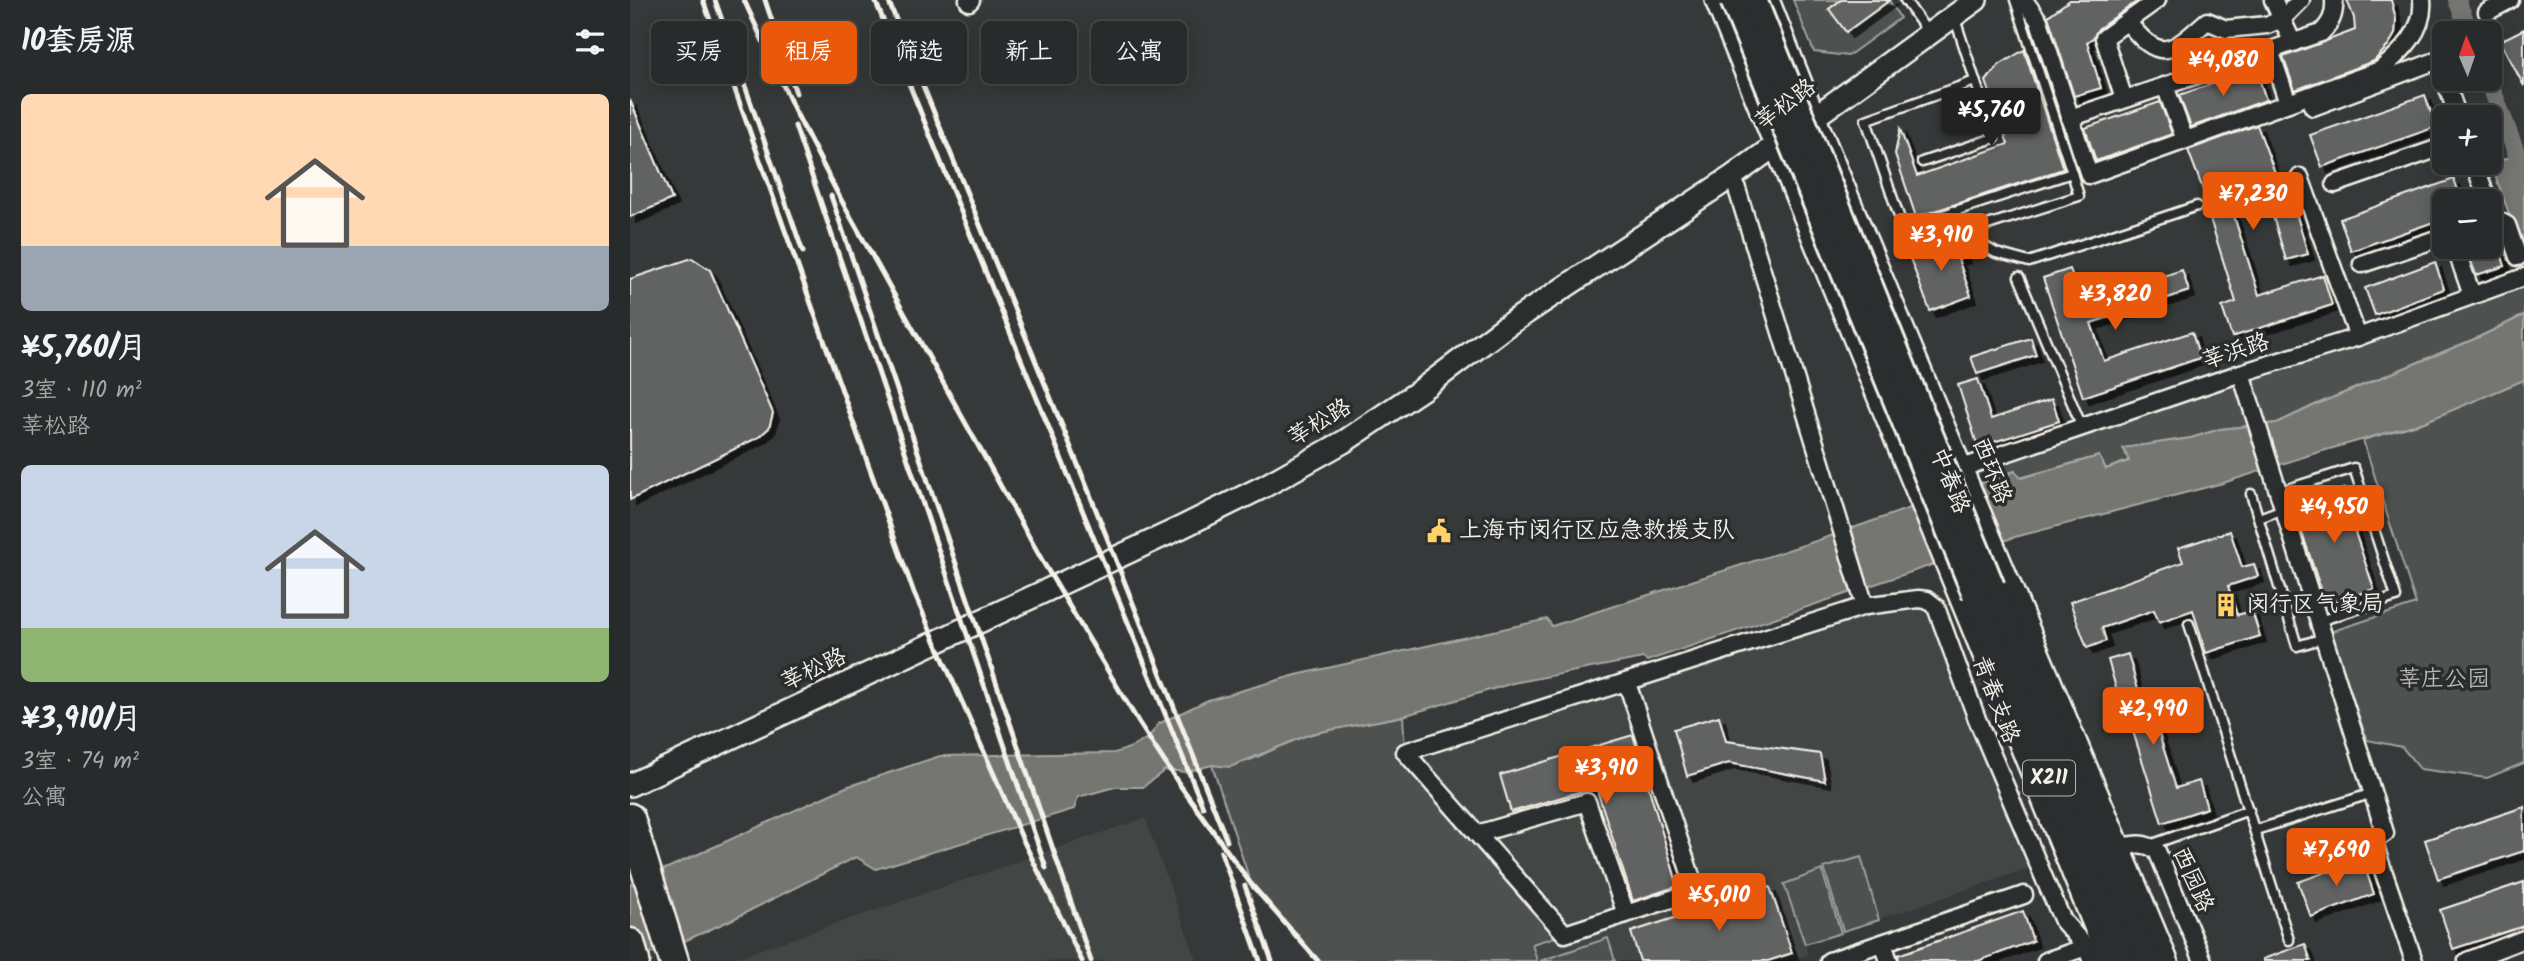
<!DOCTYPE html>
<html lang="zh">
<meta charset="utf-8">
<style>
:root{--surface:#282b2b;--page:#343737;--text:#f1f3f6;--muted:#a5a7a9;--line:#444747;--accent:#ea580c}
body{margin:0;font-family:Kalam,"LXGW WenKai TC",sans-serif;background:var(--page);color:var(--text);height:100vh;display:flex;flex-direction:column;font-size:26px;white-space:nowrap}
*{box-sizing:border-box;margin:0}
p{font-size:23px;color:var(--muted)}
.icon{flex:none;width:38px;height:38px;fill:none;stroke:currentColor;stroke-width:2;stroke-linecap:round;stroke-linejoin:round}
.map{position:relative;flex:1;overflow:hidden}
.side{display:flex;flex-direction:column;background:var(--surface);width:630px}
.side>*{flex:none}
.banner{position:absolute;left:21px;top:21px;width:665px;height:63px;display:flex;gap:14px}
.needle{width:46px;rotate:358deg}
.tools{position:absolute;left:1802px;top:21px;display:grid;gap:14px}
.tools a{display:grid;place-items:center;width:70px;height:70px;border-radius:10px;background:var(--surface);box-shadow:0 4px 18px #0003,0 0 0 2px var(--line);font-size:35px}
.price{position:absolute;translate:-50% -60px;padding:0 16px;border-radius:7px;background:var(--accent);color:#fff;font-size:23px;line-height:46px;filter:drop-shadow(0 2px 4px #0008)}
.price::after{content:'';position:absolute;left:50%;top:42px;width:21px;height:16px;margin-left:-10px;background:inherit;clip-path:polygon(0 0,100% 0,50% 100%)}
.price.current{background:#222;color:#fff}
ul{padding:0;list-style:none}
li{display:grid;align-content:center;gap:14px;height:371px;padding:0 21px}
li span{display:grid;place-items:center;height:217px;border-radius:10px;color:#555}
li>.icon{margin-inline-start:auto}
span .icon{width:126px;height:126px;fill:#fffc;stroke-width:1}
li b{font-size:30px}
h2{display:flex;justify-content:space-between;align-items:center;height:84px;padding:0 21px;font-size:30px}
.pill{padding:0 24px;border-radius:10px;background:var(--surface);box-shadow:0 4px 18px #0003,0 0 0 2px var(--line);font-size:24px;line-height:63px}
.pill.current{background:var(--accent);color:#fff}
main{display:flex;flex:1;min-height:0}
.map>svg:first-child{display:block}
</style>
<main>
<section class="side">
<h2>10套房源<svg class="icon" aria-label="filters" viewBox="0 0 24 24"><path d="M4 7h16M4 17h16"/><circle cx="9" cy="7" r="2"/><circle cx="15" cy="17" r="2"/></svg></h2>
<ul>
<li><span style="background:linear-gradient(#ffd9b3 70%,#9aa5b1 0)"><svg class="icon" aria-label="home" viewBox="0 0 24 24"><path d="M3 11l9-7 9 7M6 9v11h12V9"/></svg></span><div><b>¥5,760/月</b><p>3室 · 110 m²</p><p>莘松路</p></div></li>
<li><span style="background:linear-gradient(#c9d6e8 75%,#8fb573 0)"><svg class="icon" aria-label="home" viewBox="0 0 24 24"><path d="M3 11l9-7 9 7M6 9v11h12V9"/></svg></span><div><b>¥3,910/月</b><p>3室 · 74 m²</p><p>公寓</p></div></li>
</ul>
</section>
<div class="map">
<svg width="1894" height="961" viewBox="0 0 1894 961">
<defs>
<filter id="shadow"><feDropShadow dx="6" dy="6" stdDeviation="0" flood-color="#0009"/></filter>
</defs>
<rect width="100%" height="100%" fill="#363939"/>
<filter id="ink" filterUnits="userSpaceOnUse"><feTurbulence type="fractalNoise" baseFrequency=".0143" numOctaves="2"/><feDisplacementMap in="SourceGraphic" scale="14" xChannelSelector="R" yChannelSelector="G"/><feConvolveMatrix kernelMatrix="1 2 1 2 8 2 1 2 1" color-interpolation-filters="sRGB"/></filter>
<g filter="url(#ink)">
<g fill="#434645">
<path d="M1297,600L1409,865L1175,944L1178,955L1158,961H907L902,944L934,934L775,752L1235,606Z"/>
<path d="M515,818L567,961H97Z"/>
</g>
<g fill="#4e514f" stroke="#a1a19c" stroke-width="2">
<path d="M1163,0H1210L1199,9L1259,0L1270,18L1218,56L1184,52Z"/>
<path d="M1894,277V315L1847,338L1685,405L1647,423L1590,429L1561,438L1494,448L1500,460L1476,469L1469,456L1390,478L1385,471L1371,476L1364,457Z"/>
<path d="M1891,380H1894V763L1857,778L1790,769L1772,747L1737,740L1700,632L1786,604L1733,440L1794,422Z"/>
<path d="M773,716L775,752L935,934L902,944L907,961H688L621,884L582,765C620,769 641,746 675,736C707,726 741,723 773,716Z"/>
<path d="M1231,857L1249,920L1213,931L1194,868Z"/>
<path d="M1192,870L1211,933L1175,944L1154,884Z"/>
<path d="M978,938L985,961H910Z"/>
</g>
<g fill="#757572" stroke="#a8a7a1" stroke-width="2">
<path d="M1894,152V247L1881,219L1861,164Z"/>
<path d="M1894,315V380L1794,422L1689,452L1593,483L1385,537L1017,661L1013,658L883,683L773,716L680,734L600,767L582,765L556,772L535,770L513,787H485L448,797L444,809L246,869L226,857L103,919L30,952L0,957V885L216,787L310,756L484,753C501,748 520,741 528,724L578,700L666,675L917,619L922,626L1189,540L1385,471L1391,478L1469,456L1476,469L1499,461L1493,448L1561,438L1590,429L1647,423L1685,405L1847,338Z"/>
</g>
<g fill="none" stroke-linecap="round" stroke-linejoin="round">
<g stroke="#757572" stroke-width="18">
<path d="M1827,0L1840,33"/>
<path d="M1858,79L1894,173"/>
</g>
</g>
<g fill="#616362" stroke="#f4f1e8" stroke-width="2" filter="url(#shadow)">
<path d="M1211,0H1260L1216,32L1199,9Z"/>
<path d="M1440,0H1509L1468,29L1464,37L1457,42L1471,88L1444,96L1418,16Z"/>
<path d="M1717,0H1761L1766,19L1765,34L1758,46L1744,61L1665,90L1653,57L1725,30L1724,18Z"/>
<path d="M1894,29V86L1870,41Z"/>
<path d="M1394,50L1433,169L1286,217L1265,154L1270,129L1287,176L1378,144L1356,81L1369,65Z"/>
<path d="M1626,69L1636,100L1561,127L1549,95Z"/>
<path d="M1795,95L1806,127L1692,167L1680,135Z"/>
<path d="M0,100L42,199L0,217Z"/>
<path d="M1530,102L1542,134L1466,161L1455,128Z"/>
<path d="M1627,125L1653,194L1660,192L1678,254L1656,260L1632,180L1596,191L1629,295L1693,275L1702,305L1602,337L1592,307L1606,302L1577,209L1580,208L1558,150Z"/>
<path d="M1824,179L1832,201H1815V218L1721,251L1710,219Z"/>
<path d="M1327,236L1334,257L1328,259L1341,296L1300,311L1278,253Z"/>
<path d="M1836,247H1869L1875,266L1846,275Z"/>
<path d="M62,258L80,270L143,413L139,428L129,437L0,500V279Z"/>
<path d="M1805,262L1814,289L1745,315L1735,288Z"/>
<path d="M1440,269L1452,303L1552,270L1559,291L1461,323L1474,361L1562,332L1570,358L1453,397L1413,278Z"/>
<path d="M1401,338L1406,355L1347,374L1341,357Z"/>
<path d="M1348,379L1361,419L1422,399L1429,421L1348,447L1328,385Z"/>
<path d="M1716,488L1719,499L1725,497L1732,519L1722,523L1744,589L1696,605L1663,505Z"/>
<path d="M1600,531L1612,567L1624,564L1628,576L1598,586L1607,615L1622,611L1630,636L1576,653L1563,610L1529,622L1524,610L1472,628L1476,641L1457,648L1440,602L1553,562L1548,548Z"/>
<path d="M1498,654L1511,700L1525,696L1530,713L1523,715L1546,788L1569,781L1577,808L1532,823L1500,722L1496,723L1478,660Z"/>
<path d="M1089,716L1096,741L1190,754L1195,781L1099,763L1057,776L1044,729Z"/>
<path d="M1003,735L1048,886L1003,901L966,787L881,812L870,775Z"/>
<path d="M1894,807V851L1808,879L1795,840Z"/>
<path d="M1732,859L1744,894L1681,917L1668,882Z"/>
<path d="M1894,882V926L1823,949L1810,910Z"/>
<path d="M1140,887L1162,953L1138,961H1010L1001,932Z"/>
<path d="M1393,911L1403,941L1348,961H1269L1268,955Z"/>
<path d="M1675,944L1681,961H1633V959Z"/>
</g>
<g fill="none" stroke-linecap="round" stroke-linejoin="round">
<g stroke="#f4f1e8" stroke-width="13">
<g id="lane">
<path d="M1275,0L1299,34"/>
<path d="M1345,81L1236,120L1273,228L1442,173L1385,0"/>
<path d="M1292,162L1364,138L1325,19"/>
<path d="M1323,211L1350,244L1366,253L1399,262L1567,206"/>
<path d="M1339,231L1449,196L1442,173"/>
<path d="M1389,277L1452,427"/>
<path d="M1648,492L1724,468L1766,597L1689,621"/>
<path d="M1621,494L1667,646L1694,638"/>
<path d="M1629,518L1653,509"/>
<path d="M1559,624L1659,940"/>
<path d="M1626,830L1743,793"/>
<path d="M1520,845L1619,810"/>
</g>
</g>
<g stroke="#f4f1e8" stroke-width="21">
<g id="street">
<path d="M338,0L339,2L341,0"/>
<path d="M1394,0L1409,21L1459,175L1750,70C1772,52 1795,30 1792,0"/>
<path d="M1643,0L1663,43"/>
<path d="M1857,12L1880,0"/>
<path d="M1497,21C1530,64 1541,53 1577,21L1596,29L1637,25L1652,19L1671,0"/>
<path d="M1640,50L1658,103"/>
<path d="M1535,86L1555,140"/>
<path d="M1494,99L1474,38L1527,0"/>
<path d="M1683,107L1808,60L1828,117"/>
<path d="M1440,118L1691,33C1701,23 1705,15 1704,0"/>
<path d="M1844,163L1858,201"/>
<path d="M1103,176L1235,606L1288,599L1297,600L1306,607L1347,719L1417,885L1433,921L1456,947L1462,961"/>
<path d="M1670,177L1728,337"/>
<path d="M1705,184L1815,146"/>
<path d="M1864,218L1877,225L1888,257"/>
<path d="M1825,247L1842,295"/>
<path d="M1732,264L1815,236"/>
<path d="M1611,373L1755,833L1743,841L1784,961"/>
<path d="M1332,468L1611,373L1728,337L1894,277"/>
<path d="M997,683L1066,891L935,934L775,752L1235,606"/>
<path d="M847,834L957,802L996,914"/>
<path d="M1491,847C1505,844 1515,842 1527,851L1573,961"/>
<path d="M1253,943L1259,961"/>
<path d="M1199,961L1394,895"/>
<path d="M1416,961L1456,947"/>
<path d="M1837,961L1894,939"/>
</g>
</g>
<g stroke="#f4f1e8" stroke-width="26">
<g id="secondary">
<path d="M1086,0L1479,961"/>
<path d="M1138,0L1184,116L1537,961"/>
<path d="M0,785L550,528L633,487L715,441L791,390L876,326L1103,176L1346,0"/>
</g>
</g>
<g stroke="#f4f1e8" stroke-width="30">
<g id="primary">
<path d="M1362,587L1517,961"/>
<path d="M1345,594L1494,961"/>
</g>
</g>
<g stroke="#f4f1e8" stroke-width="33">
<g id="highway">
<path d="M0,818L44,961"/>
<path d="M0,943L5,961"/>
</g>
</g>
<use href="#lane" stroke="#2a2d2e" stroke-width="8"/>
<use href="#street" stroke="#2a2d2e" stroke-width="16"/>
<use href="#secondary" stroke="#2a2d2e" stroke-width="21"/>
<use href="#primary" stroke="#2a2d2e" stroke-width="24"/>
<use href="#highway" stroke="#2a2d2e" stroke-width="28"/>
<g stroke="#f4f1e8" stroke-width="5">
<path d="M73,0L284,593L392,838L452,961"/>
<path d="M85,0L173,252"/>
<path d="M114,0L165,111L209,196L413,562L509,723L547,781L621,884L688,961"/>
<path d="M135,0L166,93"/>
<path d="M245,0L573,807"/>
<path d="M258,0L455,482L597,841"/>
<path d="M165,126L416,868"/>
<path d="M201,196L461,961"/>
<path d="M591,852L630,961"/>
<path d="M615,886L642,961"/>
</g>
<g stroke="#f4f1e8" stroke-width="30" stroke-linecap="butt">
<g id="primary-bridge">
<path d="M1103,0L1345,594"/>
<path d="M1124,0L1362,587"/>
</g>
</g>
<use href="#primary-bridge" stroke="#2a2d2e" stroke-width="24"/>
</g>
</g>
<defs>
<g id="civic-bare" transform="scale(1.89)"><path d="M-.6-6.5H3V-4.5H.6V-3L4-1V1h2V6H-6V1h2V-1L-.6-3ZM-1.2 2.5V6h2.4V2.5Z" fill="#ffd166" stroke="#2a2d2e" stroke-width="2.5" paint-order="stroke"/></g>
<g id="building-bare" transform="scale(1.89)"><path d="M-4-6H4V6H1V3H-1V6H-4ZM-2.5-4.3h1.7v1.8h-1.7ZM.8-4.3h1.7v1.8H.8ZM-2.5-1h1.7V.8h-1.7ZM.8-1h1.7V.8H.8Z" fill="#ffd166" stroke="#2a2d2e" stroke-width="2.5" paint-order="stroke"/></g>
</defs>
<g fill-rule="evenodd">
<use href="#civic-bare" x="809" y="531"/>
<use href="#building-bare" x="1596" y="605"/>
</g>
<g text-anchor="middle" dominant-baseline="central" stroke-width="7" stroke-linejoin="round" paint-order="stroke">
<rect fill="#2a2d2e" stroke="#b7b6b0" stroke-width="2" x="1393" y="760.5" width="52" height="35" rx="5"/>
<g font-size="21" font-weight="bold" fill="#f4f1e8">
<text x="1419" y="778">X211</text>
</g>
<g font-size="23" fill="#f4f1e8" stroke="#2a2d2e">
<text transform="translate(1156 105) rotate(-36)">莘松路</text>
<text transform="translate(1606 352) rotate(-18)">莘浜路</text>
<text transform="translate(690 423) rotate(-31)">莘松路</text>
<text transform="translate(1361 471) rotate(68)">西环路</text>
<text transform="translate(1319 481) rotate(68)">中春路</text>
<text transform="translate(184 670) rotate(-25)">莘松路</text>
<text transform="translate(1365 700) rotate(69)">青春支路</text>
<text transform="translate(1562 880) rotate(66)">西园路</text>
</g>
<g font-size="23" fill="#f4f1e8" stroke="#2a2d2e" text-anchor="start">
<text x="829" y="531">上海市闵行区应急救援支队</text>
<text x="1616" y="605">闵行区气象局</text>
</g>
<g font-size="23" fill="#bab9b2" stroke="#2a2d2e">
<text x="1814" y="680">莘庄公园</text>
</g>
</g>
</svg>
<div class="tools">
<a><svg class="needle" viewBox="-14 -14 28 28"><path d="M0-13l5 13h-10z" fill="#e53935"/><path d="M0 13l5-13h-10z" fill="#a5a7a9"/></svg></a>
<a>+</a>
<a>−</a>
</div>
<b class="price" style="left:1593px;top:98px">¥4,080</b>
<b class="price current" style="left:1361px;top:148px">¥5,760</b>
<b class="price" style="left:1623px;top:232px">¥7,230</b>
<b class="price" style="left:1311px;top:273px">¥3,910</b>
<b class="price" style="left:1485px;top:332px">¥3,820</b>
<b class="price" style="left:1704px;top:545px">¥4,950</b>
<b class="price" style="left:1523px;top:747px">¥2,990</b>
<b class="price" style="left:976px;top:806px">¥3,910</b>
<b class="price" style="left:1706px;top:888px">¥7,690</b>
<b class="price" style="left:1089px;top:933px">¥5,010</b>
<div class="banner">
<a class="pill">买房</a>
<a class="pill current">租房</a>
<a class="pill">筛选</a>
<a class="pill">新上</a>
<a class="pill">公寓</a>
</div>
</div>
</main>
